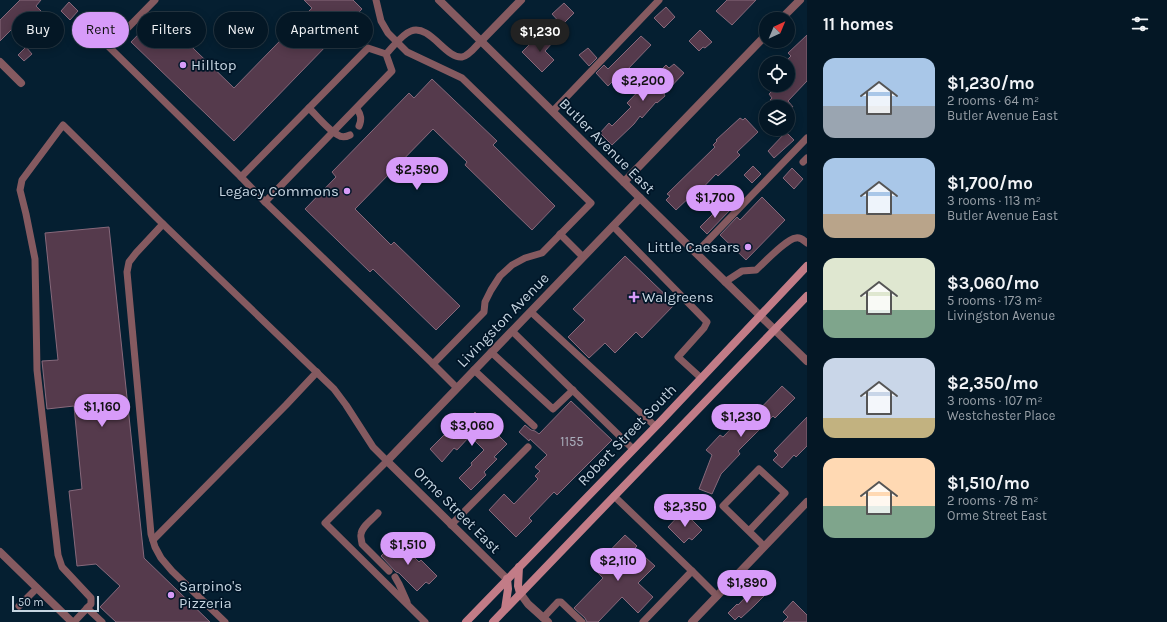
<!DOCTYPE html>
<meta charset="utf-8">
<style>
:root{--surface:#041725;--page:#0d202d;--text:#f1f3f6;--muted:#979fa7;--line:#253642;--accent:#d79bf9}
body{margin:0;font-family:Karla,sans-serif;background:var(--page);color:var(--text);height:100vh;display:flex;flex-direction:column;font-size:15px;white-space:nowrap}
*{box-sizing:border-box;margin:0}
p{font-size:13px;color:var(--muted)}
.icon{flex:none;width:22px;height:22px;fill:none;stroke:currentColor;stroke-width:2;stroke-linecap:round;stroke-linejoin:round}
.map{position:relative;flex:1;overflow:hidden}
.details{display:flex;flex-direction:column;background:var(--surface);width:360px}
.details>*{flex:none}
.banner{position:absolute;left:12px;top:12px;width:380px;height:36px;display:flex;gap:8px}
.needle{width:26px;rotate:44deg}
.controls{position:absolute;left:759px;top:12px;display:grid;gap:8px}
.controls a{display:grid;place-items:center;width:36px;height:36px;border-radius:50%;background:var(--surface);box-shadow:0 2px 10px #0003,0 0 0 1px var(--line);font-size:20px}
.scale{position:absolute;left:12px;bottom:10px;width:87px;box-sizing:border-box;padding-left:4px;border:2px solid #c6d5e1;border-top:0;font-size:11px;line-height:14px;white-space:nowrap;color:#c6d5e1;-webkit-text-stroke:3px #001527;paint-order:stroke}
.price{position:absolute;translate:-50% -34px;padding:0 9px;border-radius:14px;background:var(--accent);color:#111;font-size:13px;line-height:26px;filter:drop-shadow(0 1px 2px #0008)}
.price::after{content:'';position:absolute;left:50%;top:24px;width:12px;height:9px;margin-left:-6px;background:inherit;clip-path:polygon(0 0,100% 0,50% 100%)}
.price.selected{background:#222;color:#fff}
ul{padding:0;list-style:none}
li{display:flex;align-items:center;gap:12px;height:100px;padding:0 16px}
li span{display:grid;place-items:center;flex:none;width:112px;height:80px;border-radius:12px;color:#555}
li>.icon{margin-inline-start:auto}
span .icon{width:48px;height:48px;fill:#fffc;stroke-width:1}
li b{font-size:17px}
h2{display:flex;justify-content:space-between;align-items:center;height:48px;padding:0 16px;font-size:17px}
.chip{padding:0 14px;border-radius:18px;background:var(--surface);box-shadow:0 2px 10px #0003,0 0 0 1px var(--line);font-size:14px;line-height:36px}
.chip.selected{background:var(--accent);color:#111}
main{display:flex;flex:1;min-height:0}
.map>svg:first-child{display:block}
</style>
<main>
<div class="map">
<svg width="807" height="622" viewBox="0 0 807 622">
<rect width="100%" height="100%" fill="#051f31"/>
<g fill="#553a4c" stroke="#87697b">
<path d="M20,0H41L36,6L52,22L45,29L31,14L30,15L28,13L0,41V20Z"/>
<path d="M304,0H353L362,9L234,141L131,42L158,14L234,88L312,8Z"/>
<path d="M727,0H756L732,25L716,11Z"/>
<path d="M69,2L78,11L70,20L61,11Z"/>
<path d="M564,3L574,13L562,25L552,14Z"/>
<path d="M666,7L675,17L664,28L654,18Z"/>
<path d="M700,30L712,42L705,48L703,47L699,51L689,41Z"/>
<path d="M544,33L553,42L545,51L554,60L542,72L522,52L534,40L536,42Z"/>
<path d="M807,35V81L788,101L793,107H777L770,100L772,98L769,94L778,85H788V59L791,56L788,53Z"/>
<path d="M641,36L651,45L626,71L625,69L608,86L596,73L604,65L608,69Z"/>
<path d="M26,47L32,54L24,61L18,55Z"/>
<path d="M588,48L597,58L589,66L579,55Z"/>
<path d="M674,64L684,73L664,94L665,96L657,103L656,102L642,118L640,116L634,124L612,145L600,133L609,123L612,126L631,107L627,103L653,76L654,77L666,65L669,68Z"/>
<path d="M432,79L497,141L493,145L555,206L532,230L465,165L467,162L433,129L355,209L391,245L394,242L460,306L436,330L373,269L370,272L305,209L336,177L332,172L409,93L414,98Z"/>
<path d="M740,118L743,120L745,118L758,132L737,152L740,155L718,176L716,174L695,196L693,194L676,210L666,200L670,196L667,194L715,147L713,145L717,141L716,140Z"/>
<path d="M786,132L794,140L774,158L768,151Z"/>
<path d="M753,166L761,174L752,183L744,175Z"/>
<path d="M792,168L803,179L794,189L783,178Z"/>
<path d="M730,190L738,197L729,206L721,199Z"/>
<path d="M762,197L785,220L746,260L720,235L737,217L740,220Z"/>
<path d="M723,204L730,210L707,234L700,227Z"/>
<path d="M109,227L144,558L210,622H116L100,607L120,586L96,564L77,566L69,491L82,489L74,406L47,409L42,361L58,360L45,233Z"/>
<path d="M625,256L675,304L642,338L636,332L615,353L605,343L589,358L568,337L585,320L573,309Z"/>
<path d="M782,386L795,398L775,418L773,416L738,451L740,454L721,474L712,494L699,489L712,455L706,450L720,435L723,437L748,411L753,416Z"/>
<path d="M571,401L612,440L557,495L554,492L529,518L532,521L516,537L489,510L504,494L514,504L538,479L535,476L540,471L535,467L547,455L530,439L529,441L519,432L525,425L531,430L535,431L539,434Z"/>
<path d="M475,412L507,444L494,457L497,459L484,472L486,475L471,490L459,478L472,465L471,463L484,450L470,436L457,450L454,448L442,462L430,449L444,435L446,437L459,424L461,426Z"/>
<path d="M807,417V446L796,457L794,455L782,468L773,460L778,455L774,451Z"/>
<path d="M683,511L702,530L692,540L689,538L684,543L668,527Z"/>
<path d="M625,535L637,546L635,548L655,566L638,583L653,597L638,613L622,597L598,622H587L585,618L574,608L603,578L593,568Z"/>
<path d="M397,540L419,562L421,560L437,576L429,584L426,582L417,591L399,573L396,572L381,556Z"/>
<path d="M756,586L765,595L754,606L741,618L739,616L735,620L728,613L737,604L738,605Z"/>
<path d="M793,601L807,615V622H783L788,617L783,612Z"/>
</g>
<g fill="none" stroke-linecap="round" stroke-linejoin="round">
<g stroke="#855a60" stroke-width="7">
<path d="M155,0L109,47L241,177"/>
<path d="M386,54L368,48L241,177L265,202L392,71L386,54C393,47 402,34 411,31C430,24 446,59 462,57C469,56 476,46 481,41"/>
<path d="M309,108C316,115 329,131 338,135C342,138 346,137 350,135"/>
<path d="M357,109C361,115 362,119 359,126"/>
<path d="M553,111L659,0"/>
<path d="M803,162L807,158"/>
<path d="M265,202L433,364L484,312L485,302L491,290L500,276L512,265L525,258L542,253L591,203L462,78L407,52L388,33L381,21L376,0"/>
<path d="M163,224L136,253L129,262L127,272L151,534L155,547L161,558L172,571L225,622"/>
<path d="M613,226L707,322L704,328L678,357L701,378"/>
<path d="M560,234L583,257"/>
<path d="M696,253L807,138"/>
<path d="M725,282L742,271L756,270C764,263 786,239 796,238C801,237 803,240 807,243"/>
<path d="M531,312L655,426"/>
<path d="M512,331L633,449"/>
<path d="M491,352L553,409L573,390"/>
<path d="M433,364L457,388"/>
<path d="M474,370L534,426"/>
<path d="M614,496L692,571L643,622"/>
<path d="M378,513C373,519 362,526 361,534C360,537 362,541 362,544L389,571"/>
<path d="M451,525L528,447"/>
<path d="M749,531L785,493L759,469L723,506L764,546"/>
<path d="M153,540L286,405L317,372"/>
<path d="M692,571L717,596"/>
<path d="M395,577L399,584L407,602"/>
<path d="M19,606L37,588"/>
<path d="M87,608L102,622"/>
<path d="M543,618L558,602H561L582,622"/>
<path d="M74,622L91,604V598L62,567L58,555L37,370L35,259L26,214L20,190L22,180L63,125L163,224L334,389L346,405L373,447L387,461L325,523L425,622"/>
</g>
<g stroke="#855a60" stroke-width="8">
<path d="M781,19L800,0"/>
<path d="M481,41L521,0"/>
<path d="M0,62L21,83"/>
<path d="M624,182L766,35"/>
<path d="M507,579L387,461L640,198"/>
<path d="M520,593L528,604L548,622"/>
<path d="M692,622L807,502"/>
</g>
<g stroke="#855a60" stroke-width="8">
<path d="M439,0C562,120 683,242 807,361"/>
<path d="M0,552L72,622"/>
</g>
<g stroke="#c27c87" stroke-width="8">
<path d="M519,567L518,586L520,593"/>
<path d="M505,609L508,589L507,579"/>
<path d="M466,622L660,422L807,266"/>
<path d="M493,622L807,296"/>
</g>
</g>
<g fill="#d79bf9" stroke="#001527" stroke-width="1.5">
<circle cx="183" cy="65" r="4"/>
<circle cx="347" cy="191" r="4"/>
<circle cx="748" cy="247" r="4"/>
<path d="M632 291h4v4h4v4h-4v4h-4v-4h-4v-4h4z"/>
<circle cx="171" cy="595" r="4"/>
</g>
<g text-anchor="middle" dominant-baseline="central" stroke-width="3.5" stroke-linejoin="round" paint-order="stroke">
<g font-size="13" fill="#aaaebc">
<text x="572" y="441">1155</text>
</g>
<g font-size="15" fill="#c6d5e1" stroke="#001527" text-anchor="start">
<text x="191" y="65">Hilltop</text>
<text x="339" y="191" text-anchor="end">Legacy Commons</text>
<text x="740" y="247" text-anchor="end">Little Caesars</text>
<text x="642" y="297">Walgreens</text>
<text x="179" y="586">Sarpino's<tspan x="179" dy="17">Pizzeria</tspan></text>
</g>
<g font-size="15" fill="#c6d5e1" stroke="#001527">
<text transform="translate(607 146) rotate(45)">Butler Avenue East</text>
<text transform="translate(503 320) rotate(-46)">Livingston Avenue</text>
<text transform="translate(627 435) rotate(-46)">Robert Street South</text>
<text transform="translate(457 510) rotate(45)">Orme Street East</text>
</g>
</g>
</svg>
<div class="controls">
<a><svg class="needle" viewBox="-14 -14 28 28"><path d="M0-13l5 13h-10z" fill="#e53935"/><path d="M0 13l5-13h-10z" fill="#979fa7"/></svg></a>
<a><svg class="icon" aria-label="locate" viewBox="0 0 24 24"><circle cx="12" cy="12" r="6"/><path d="M12 2v4M12 18v4M2 12h4M18 12h4"/></svg></a>
<a><svg class="icon" aria-label="layers" viewBox="0 0 24 24"><path d="M12 4l9 5-9 5-9-5zM3 14l9 5 9-5"/></svg></a>
</div>
<div class="scale">50 m</div>
<b class="price selected" style="left:540px;top:53px">$1,230</b>
<b class="price" style="left:643px;top:102px">$2,200</b>
<b class="price" style="left:417px;top:191px">$2,590</b>
<b class="price" style="left:715px;top:219px">$1,700</b>
<b class="price" style="left:102px;top:428px">$1,160</b>
<b class="price" style="left:741px;top:438px">$1,230</b>
<b class="price" style="left:472px;top:447px">$3,060</b>
<b class="price" style="left:685px;top:528px">$2,350</b>
<b class="price" style="left:408px;top:566px">$1,510</b>
<b class="price" style="left:618px;top:582px">$2,110</b>
<b class="price" style="left:747px;top:604px">$1,890</b>
<div class="banner">
<a class="chip">Buy</a>
<a class="chip selected">Rent</a>
<a class="chip">Filters</a>
<a class="chip">New</a>
<a class="chip">Apartment</a>
</div>
</div>
<section class="details">
<h2>11 homes<svg class="icon" aria-label="filters" viewBox="0 0 24 24"><path d="M4 7h16M4 17h16"/><circle cx="9" cy="7" r="2"/><circle cx="15" cy="17" r="2"/></svg></h2>
<ul>
<li><span style="background:linear-gradient(#a9c7e8 60%,#9aa5b1 0)"><svg class="icon" aria-label="home" viewBox="0 0 24 24"><path d="M3 11l9-7 9 7M6 9v11h12V9"/></svg></span><div><b>$1,230/mo</b><p>2 rooms · 64 m²</p><p>Butler Avenue East</p></div></li>
<li><span style="background:linear-gradient(#a9c7e8 70%,#b9a48a 0)"><svg class="icon" aria-label="home" viewBox="0 0 24 24"><path d="M3 11l9-7 9 7M6 9v11h12V9"/></svg></span><div><b>$1,700/mo</b><p>3 rooms · 113 m²</p><p>Butler Avenue East</p></div></li>
<li><span style="background:linear-gradient(#dfe7d0 65%,#7fa58c 0)"><svg class="icon" aria-label="home" viewBox="0 0 24 24"><path d="M3 11l9-7 9 7M6 9v11h12V9"/></svg></span><div><b>$3,060/mo</b><p>5 rooms · 173 m²</p><p>Livingston Avenue</p></div></li>
<li><span style="background:linear-gradient(#c9d6e8 75%,#c2b280 0)"><svg class="icon" aria-label="home" viewBox="0 0 24 24"><path d="M3 11l9-7 9 7M6 9v11h12V9"/></svg></span><div><b>$2,350/mo</b><p>3 rooms · 107 m²</p><p>Westchester Place</p></div></li>
<li><span style="background:linear-gradient(#ffd9b3 60%,#7fa58c 0)"><svg class="icon" aria-label="home" viewBox="0 0 24 24"><path d="M3 11l9-7 9 7M6 9v11h12V9"/></svg></span><div><b>$1,510/mo</b><p>2 rooms · 78 m²</p><p>Orme Street East</p></div></li>
</ul>
</section>
</main>
